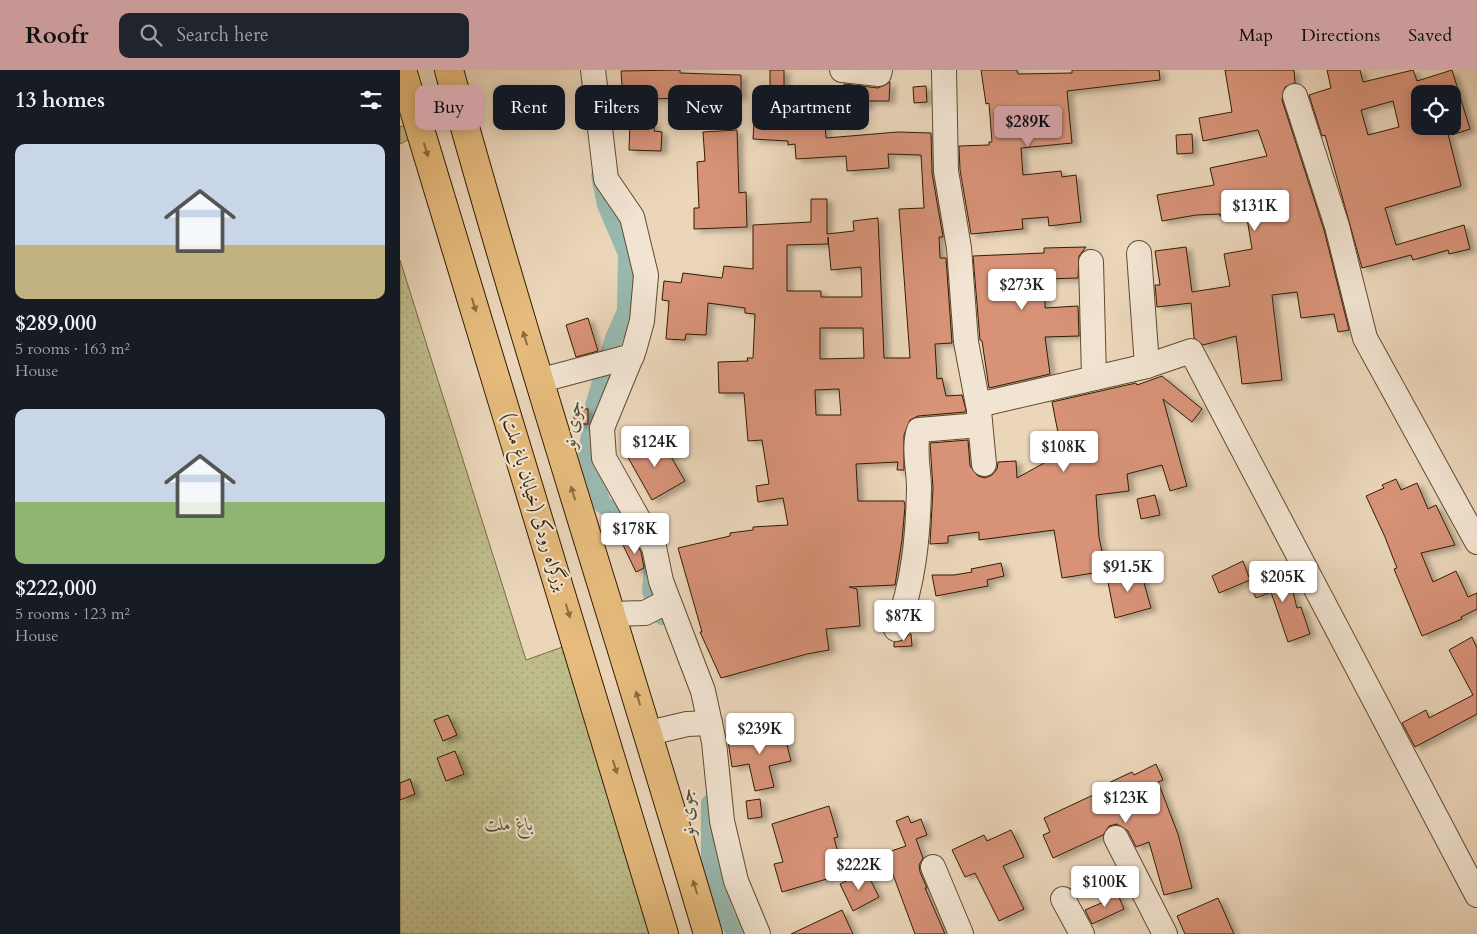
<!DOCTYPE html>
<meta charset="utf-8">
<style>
:root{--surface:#171b24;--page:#20242c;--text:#f1f3f6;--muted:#9ea1a6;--accent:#c59692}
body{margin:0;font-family:Cardo,Amiri,serif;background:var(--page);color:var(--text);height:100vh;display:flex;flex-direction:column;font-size:19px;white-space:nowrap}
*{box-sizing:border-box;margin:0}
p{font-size:16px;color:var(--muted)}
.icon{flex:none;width:28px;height:28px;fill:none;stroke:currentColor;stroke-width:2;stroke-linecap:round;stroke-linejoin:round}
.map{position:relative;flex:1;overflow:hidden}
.sheet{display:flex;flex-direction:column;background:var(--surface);width:400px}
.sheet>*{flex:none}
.banner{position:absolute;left:15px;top:15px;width:475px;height:45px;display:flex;gap:10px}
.buttons{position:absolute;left:1011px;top:15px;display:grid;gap:10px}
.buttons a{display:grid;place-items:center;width:50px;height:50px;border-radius:10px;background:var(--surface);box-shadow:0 2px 12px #0003;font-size:25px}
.price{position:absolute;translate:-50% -42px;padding:0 11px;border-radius:5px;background:#fff;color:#222;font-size:16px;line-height:32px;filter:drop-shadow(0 1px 2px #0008)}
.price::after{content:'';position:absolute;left:50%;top:30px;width:15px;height:11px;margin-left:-8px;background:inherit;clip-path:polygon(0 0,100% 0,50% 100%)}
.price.selected{background:var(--accent);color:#111}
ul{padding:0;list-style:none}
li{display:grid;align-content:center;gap:10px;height:265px;padding:0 15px}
li span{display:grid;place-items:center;height:155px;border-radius:10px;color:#555}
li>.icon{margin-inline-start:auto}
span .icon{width:90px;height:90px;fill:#fffc;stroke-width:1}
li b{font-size:21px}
h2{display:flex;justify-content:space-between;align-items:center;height:60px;padding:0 15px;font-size:21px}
.tag{padding:0 18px;border-radius:10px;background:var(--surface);box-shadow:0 2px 12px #0003;font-size:18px;line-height:45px}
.tag.selected{background:var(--accent);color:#111}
header{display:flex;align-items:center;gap:30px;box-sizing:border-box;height:70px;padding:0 25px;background:var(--accent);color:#111}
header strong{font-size:24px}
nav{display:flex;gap:28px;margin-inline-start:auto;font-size:18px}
.search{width:350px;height:45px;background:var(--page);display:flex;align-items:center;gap:12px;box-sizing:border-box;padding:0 18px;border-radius:10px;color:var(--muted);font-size:19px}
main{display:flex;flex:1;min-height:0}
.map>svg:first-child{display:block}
</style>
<header>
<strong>Roofr</strong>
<div class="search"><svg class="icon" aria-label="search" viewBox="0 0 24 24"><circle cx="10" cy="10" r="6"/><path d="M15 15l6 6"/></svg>Search here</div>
<nav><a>Map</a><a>Directions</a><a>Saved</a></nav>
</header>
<main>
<section class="sheet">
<h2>13 homes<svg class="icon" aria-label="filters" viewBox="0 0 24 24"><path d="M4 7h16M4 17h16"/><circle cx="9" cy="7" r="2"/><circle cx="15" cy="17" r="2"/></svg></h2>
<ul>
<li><span style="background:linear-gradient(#c9d6e8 65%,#c2b280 0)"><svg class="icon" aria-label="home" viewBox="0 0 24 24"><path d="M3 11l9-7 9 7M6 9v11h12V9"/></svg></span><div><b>$289,000</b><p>5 rooms · 163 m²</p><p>House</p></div></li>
<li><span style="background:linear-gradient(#c9d6e8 60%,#8fb573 0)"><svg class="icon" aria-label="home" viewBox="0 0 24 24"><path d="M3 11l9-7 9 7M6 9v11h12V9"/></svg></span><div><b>$222,000</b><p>5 rooms · 123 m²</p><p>House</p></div></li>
</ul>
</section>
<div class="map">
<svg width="1077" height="864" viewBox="0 0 1077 864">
<defs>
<pattern id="forest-crowns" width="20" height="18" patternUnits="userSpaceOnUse" patternTransform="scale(1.25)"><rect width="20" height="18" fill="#bebc8b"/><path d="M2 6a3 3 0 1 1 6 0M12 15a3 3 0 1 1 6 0" fill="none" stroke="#a4a176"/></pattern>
<pattern id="park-dots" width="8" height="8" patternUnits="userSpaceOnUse" patternTransform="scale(1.25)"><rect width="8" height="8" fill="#bebc8b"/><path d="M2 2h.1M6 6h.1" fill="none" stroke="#a4a176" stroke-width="1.8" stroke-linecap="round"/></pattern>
<filter id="shadow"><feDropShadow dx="5.5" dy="3" stdDeviation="2.5" flood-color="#0004"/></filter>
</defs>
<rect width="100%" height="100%" fill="#ebd6ba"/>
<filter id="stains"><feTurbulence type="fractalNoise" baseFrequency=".004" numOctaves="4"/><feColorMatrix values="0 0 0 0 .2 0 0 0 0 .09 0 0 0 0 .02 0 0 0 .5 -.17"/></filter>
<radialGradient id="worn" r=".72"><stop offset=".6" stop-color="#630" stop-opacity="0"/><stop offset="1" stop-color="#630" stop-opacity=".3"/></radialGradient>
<path fill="url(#forest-crowns)" stroke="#786c46" d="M3,56L12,59L8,70L0,74V57Z"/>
<path fill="url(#park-dots)" stroke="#786c46" d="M0,190L126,590L171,574L254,864H0Z"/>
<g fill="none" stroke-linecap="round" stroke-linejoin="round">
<g stroke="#98b9b0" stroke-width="18">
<path d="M200,105L206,135L227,184L226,241L214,268L194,336L187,385L202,434L238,458L240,466"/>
<path d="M252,495L253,499L251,521L262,546"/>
<path d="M310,733V797L325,844L336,864"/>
</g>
</g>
<g fill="#d79278" stroke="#321d00" fill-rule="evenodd" filter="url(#shadow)">
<path d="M280,0V3L341,5V27L281,25L282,28L223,30L221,1Z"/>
<path d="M370,0H384V44L424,42L426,68L498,62L531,63L532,103L543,167H539L540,188H546L552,273L535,274L537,309L542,308L546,326L562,325L566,340L565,342L518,346L510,350L504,365V400H497L498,392L456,394L458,431H504L505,436L502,470L495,515L449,517L457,519L460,556L426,559L429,580L407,584L321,608L300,562H302L278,478L330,466V463L353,460V457L388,455L383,428L358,432L356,416L369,414L362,370L348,371L344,323H319L318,292L348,291L347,288H353L355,244L345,243V238L308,233L306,265L286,264L285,270L266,269L269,231L262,230L264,211L281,213L283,203L322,208L324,196L353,199V155L411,152V129H427V164L454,161L453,151L478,148L484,288H510L499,139L524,138L521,85L488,84L489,98L447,101L446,86L396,89L395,74L388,75V71L353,69L355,33L370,34ZM428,167L431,200L461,197L462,227H421V221H387V175L428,174ZM420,258H463L464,288L420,289ZM439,319L441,345H416L415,320Z"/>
<path d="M581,0H617L618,4L672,3V0H759L760,10L667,21L672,73L621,78L623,105L661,101L662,107L676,105L681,152L649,156L648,147L622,149L623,159L571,164L560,100L559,76L589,75V72H592L589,33L586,34Z"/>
<path d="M825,0H894L895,13L885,17L882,30L924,160L949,260L938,262L934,244L901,248L897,222L872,225L882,310L842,314L836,266L803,275L794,268L791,233L757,237L755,215H760L755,181L786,177L792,222L830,216L824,184L852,179L846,142L820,146V144L796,145L762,151L757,125L814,115L810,98L867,86L858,60L803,71L799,48L832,42Z"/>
<path d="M927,0H960L963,12L1013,0L1017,11L1052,0L1070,59L1052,65V24H1020V56H1046L1061,116L985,138L996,175L1064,155L1070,179L1049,184L1048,180L1013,190L1011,185L962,198L925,65L922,66L909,25L931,18ZM993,31L999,57L968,65L961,40Z"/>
<path d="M490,12L489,31H467V36L442,37L444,14L478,18Z"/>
<path d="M526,16L527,32L514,33L513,17Z"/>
<path d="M230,52L255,53L254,61L262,62L261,81L229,80Z"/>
<path d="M337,60L339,123L346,122L347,157L294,159V138H299L297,92L305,91L303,62Z"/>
<path d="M792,64L793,83L777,84L776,65Z"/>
<path d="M686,177L679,186L678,208L645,209V238L678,236L679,266L645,267L650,304L589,318L582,271L580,270L573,186L644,183V178Z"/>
<path d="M188,248L198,281L176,287L166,255Z"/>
<path d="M762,306L802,339L792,352L763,329L787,416L770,421L762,395L727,404L729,421L696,425L699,467L706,501L662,508L654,460L579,470V462L548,466V473L530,474L533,418L530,373L568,370L570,396L578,406L585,408L592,405L597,399L598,392L616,391L617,408L662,383L652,332L736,313L737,315Z"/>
<rect x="174" y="339" width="14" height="15"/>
<path d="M259,366L285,411L252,430L226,384Z"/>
<path d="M996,409L1001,420L1017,413L1028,439L1036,435L1055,475L1021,483L1033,512L1056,501L1068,527L1077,523V539L1061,547L1062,549L1022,566L994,499L997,498L985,467L966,426L984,418L982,415Z"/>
<path d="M755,425L760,445L741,449L737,429Z"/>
<path d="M234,470L241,482L244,498L236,502L223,475Z"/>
<path d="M843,491L850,510L819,523L812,506Z"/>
<path d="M601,493L604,506L587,510L588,516L536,526L532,505H554L572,502L571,499Z"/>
<path d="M740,498L751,538L715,548L707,507Z"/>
<path d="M887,499L897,538L901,537L910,564L888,572L871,522L856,528L849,513Z"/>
<path d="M509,564H511L512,576L494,577V572L504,570Z"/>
<path d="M1072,567L1077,578V644L1015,677L1002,653L1026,640L1029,648L1073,625L1049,580Z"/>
<path d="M48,645L57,665L43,671L34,650Z"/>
<path d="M383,658L391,691L369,696L374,717L355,721L349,694L332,697L328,671Z"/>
<path d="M55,681L64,704L46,711L37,688Z"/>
<path d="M756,694L763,710L758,712L778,764L792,818L764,825L749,772L736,777L728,761L717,754L709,756L703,765L653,788L643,765L650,762L644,748L706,719L704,715L732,702L734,705Z"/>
<path d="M10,709L15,724L0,730V713Z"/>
<path d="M360,729L362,747L348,749L346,731Z"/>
<path d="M429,736L438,767L434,768L444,804L382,822L374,794L383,792L372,754Z"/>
<path d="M508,746L511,753L521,749L527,765L516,769L523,788L519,795L520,802L527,818H525L545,864H515L485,783L506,776L496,751Z"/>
<path d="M611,760L624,787L603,796L624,839L599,851L575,803L565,807L552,780L584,765L587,771Z"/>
<path d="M466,801L479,827L453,841L440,814Z"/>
<path d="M716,820L724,839L692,854L685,840L706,831L704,826Z"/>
<path d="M818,828L834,864H785L777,846Z"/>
<path d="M442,840L453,864H391Z"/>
</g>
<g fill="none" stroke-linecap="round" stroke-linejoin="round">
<g stroke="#604b2e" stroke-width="26">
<g id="minor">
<path d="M193,0L206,109L232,147L246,205L242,251L234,280L202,358L204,388L254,477L261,511L303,621L314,672L322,751L336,811L358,864"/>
<path d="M442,0L479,4L480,0"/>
<path d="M544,0L546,101L559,178L566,272L578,335L747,296L791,281L1077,825"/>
<path d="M895,26L937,156L965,268L1077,472"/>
<path d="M739,183L747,296"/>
<path d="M691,192L694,307"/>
<path d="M138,311L232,286"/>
<path d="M579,341L584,394"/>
<path d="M211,544L245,543L268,531"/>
<path d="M496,559C514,514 518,466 519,418C519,400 513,377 519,360L580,355"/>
<path d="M249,663L287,654L310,653"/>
<path d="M716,768L765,864"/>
<path d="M533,797L561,864"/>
<path d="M663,829L682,864"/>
</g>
</g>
<g stroke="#321d00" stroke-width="30">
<g id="highway">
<path d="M2,0L264,864"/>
<path d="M49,0C129,290 223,576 308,864"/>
</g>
</g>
<use href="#minor" stroke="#f2e4d2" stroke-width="24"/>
<use href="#highway" stroke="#e6bb7d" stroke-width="28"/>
</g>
<defs><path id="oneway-solid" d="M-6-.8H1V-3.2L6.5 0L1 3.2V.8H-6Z" transform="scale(1.25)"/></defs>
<g fill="#8c6c3e">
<use href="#oneway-solid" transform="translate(26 80) rotate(73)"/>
<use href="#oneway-solid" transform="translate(74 235) rotate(73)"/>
<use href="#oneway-solid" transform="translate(125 268) rotate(-107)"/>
<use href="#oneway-solid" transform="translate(173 423) rotate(-107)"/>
<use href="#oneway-solid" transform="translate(168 541) rotate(73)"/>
<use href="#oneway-solid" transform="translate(238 628) rotate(-107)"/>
<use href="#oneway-solid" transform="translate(215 697) rotate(73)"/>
<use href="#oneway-solid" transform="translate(295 817) rotate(-107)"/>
</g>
<g text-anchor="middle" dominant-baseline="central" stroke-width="4.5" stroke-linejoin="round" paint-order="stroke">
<g font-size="18" fill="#321d00" stroke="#f2e4d2">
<text transform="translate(134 432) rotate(73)">بزرگراه رودکی (خیابان باغ ملت)</text>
</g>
<g font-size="18" font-style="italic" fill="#5c4d2a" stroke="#f2e4d2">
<text x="109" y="754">باغ ملت</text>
</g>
<g font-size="19" font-style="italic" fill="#514c35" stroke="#f2e4d2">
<text transform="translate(172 354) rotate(-82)">جوی نو</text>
<text transform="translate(287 742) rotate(-92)">جوی نو</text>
</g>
</g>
<rect width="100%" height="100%" filter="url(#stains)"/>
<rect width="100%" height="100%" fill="url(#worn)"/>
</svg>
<div class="buttons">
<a><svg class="icon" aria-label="locate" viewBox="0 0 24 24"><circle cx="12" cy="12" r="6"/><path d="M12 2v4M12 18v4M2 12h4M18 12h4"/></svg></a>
</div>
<b class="price selected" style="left:628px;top:78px">$289K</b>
<b class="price" style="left:855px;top:162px">$131K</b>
<b class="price" style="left:622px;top:241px">$273K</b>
<b class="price" style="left:255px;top:398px">$124K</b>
<b class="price" style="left:664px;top:403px">$108K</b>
<b class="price" style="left:235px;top:485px">$178K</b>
<b class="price" style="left:728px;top:523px">$91.5K</b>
<b class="price" style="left:883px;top:533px">$205K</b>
<b class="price" style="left:504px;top:572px">$87K</b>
<b class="price" style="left:360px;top:685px">$239K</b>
<b class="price" style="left:726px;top:754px">$123K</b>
<b class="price" style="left:459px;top:821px">$222K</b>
<b class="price" style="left:705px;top:838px">$100K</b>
<div class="banner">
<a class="tag selected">Buy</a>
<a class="tag">Rent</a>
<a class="tag">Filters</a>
<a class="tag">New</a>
<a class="tag">Apartment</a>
</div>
</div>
</main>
